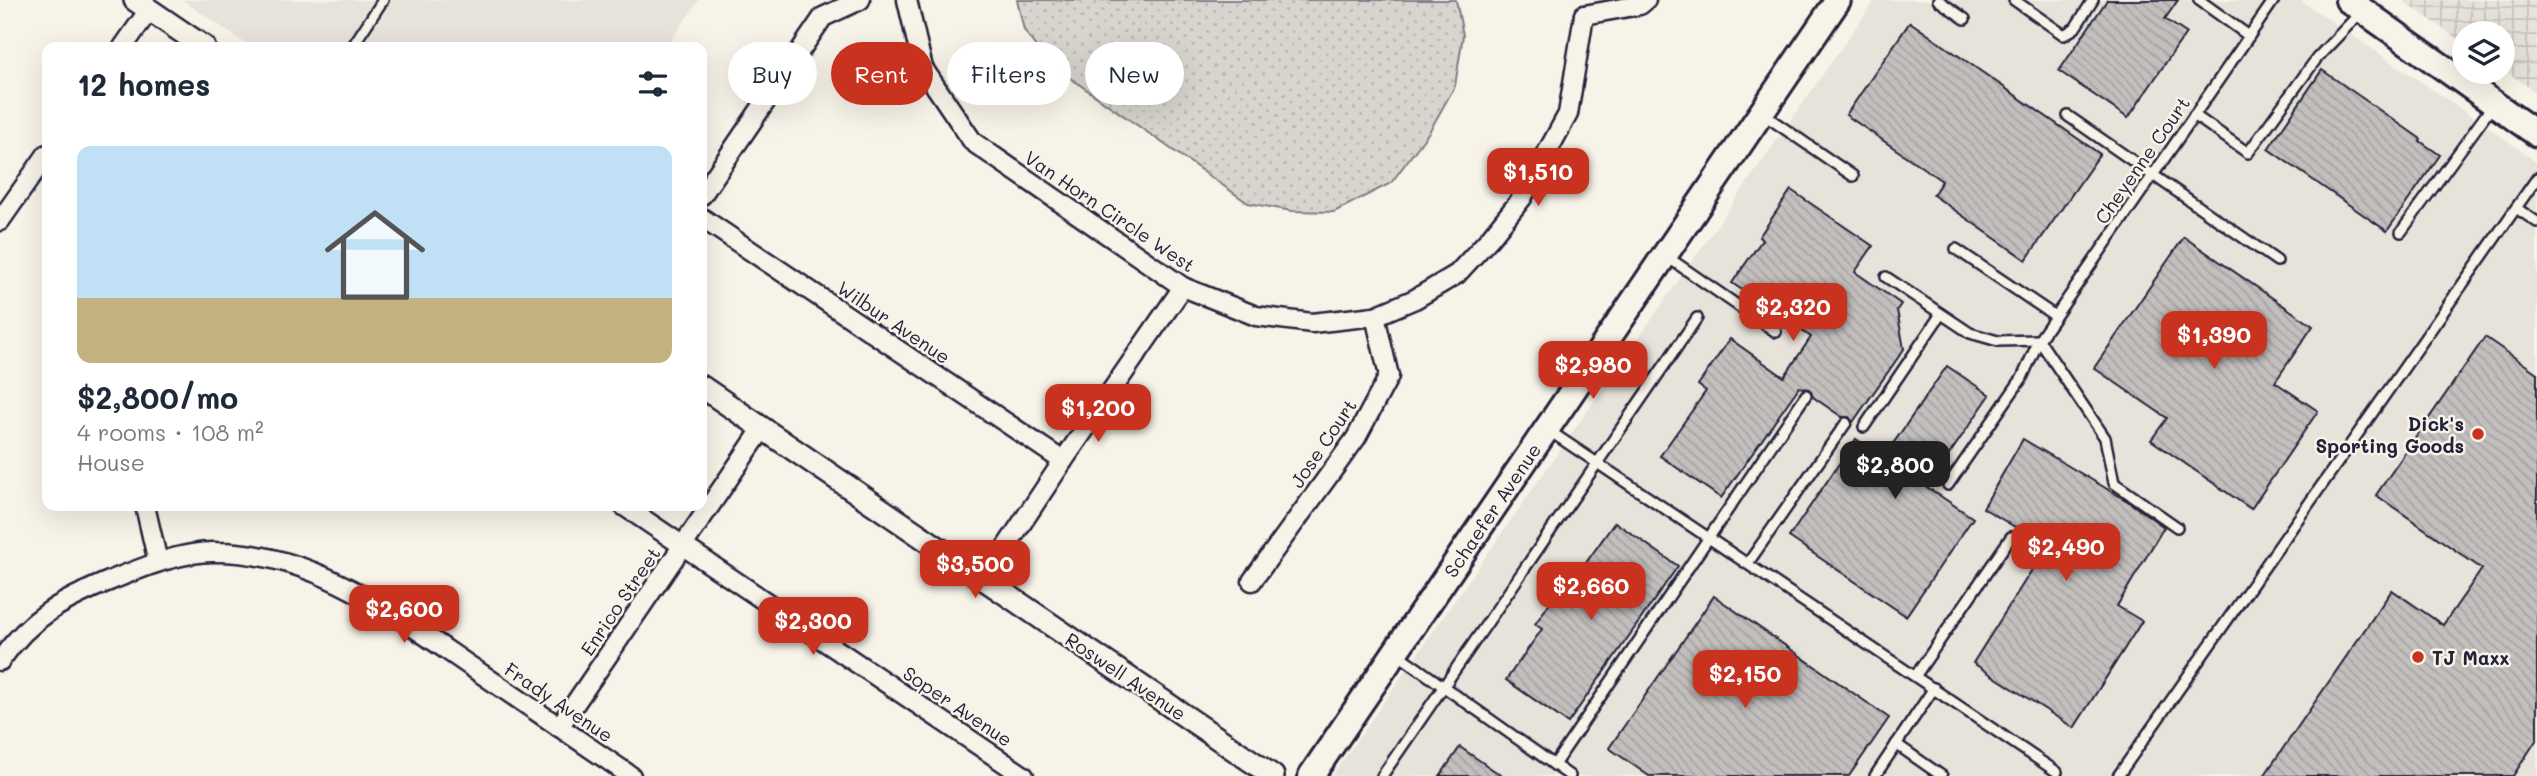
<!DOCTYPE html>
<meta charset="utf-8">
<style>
:root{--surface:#fff;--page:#f6f6f7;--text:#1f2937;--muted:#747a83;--line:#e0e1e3;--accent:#c8321e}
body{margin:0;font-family:Mali,sans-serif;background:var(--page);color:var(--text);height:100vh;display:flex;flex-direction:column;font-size:26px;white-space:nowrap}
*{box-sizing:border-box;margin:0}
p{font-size:23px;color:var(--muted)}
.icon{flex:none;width:38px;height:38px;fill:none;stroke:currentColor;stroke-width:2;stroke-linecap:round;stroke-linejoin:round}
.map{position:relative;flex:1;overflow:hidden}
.drawer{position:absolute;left:42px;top:42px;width:665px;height:469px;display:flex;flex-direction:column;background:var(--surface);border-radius:14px;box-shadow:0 7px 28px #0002}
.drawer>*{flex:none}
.top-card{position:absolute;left:728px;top:42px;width:665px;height:63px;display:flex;gap:14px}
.buttons{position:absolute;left:2452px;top:21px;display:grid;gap:14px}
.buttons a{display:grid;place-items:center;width:63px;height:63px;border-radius:50%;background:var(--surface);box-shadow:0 7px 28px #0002;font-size:35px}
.price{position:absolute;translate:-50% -60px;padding:0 16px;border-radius:14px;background:var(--accent);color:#fff;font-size:23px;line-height:46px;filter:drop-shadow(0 2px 4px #0008)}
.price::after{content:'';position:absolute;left:50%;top:42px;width:21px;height:16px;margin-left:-10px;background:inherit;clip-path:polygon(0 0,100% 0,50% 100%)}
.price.active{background:#222;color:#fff}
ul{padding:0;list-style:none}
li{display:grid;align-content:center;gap:14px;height:371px;padding:0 35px}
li+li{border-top:2px solid var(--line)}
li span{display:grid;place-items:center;height:217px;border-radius:14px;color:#555}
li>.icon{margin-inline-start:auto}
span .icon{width:126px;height:126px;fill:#fffc;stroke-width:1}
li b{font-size:30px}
h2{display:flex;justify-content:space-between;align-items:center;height:84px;padding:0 35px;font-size:30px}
.pill{padding:0 24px;border-radius:32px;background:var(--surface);box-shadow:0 7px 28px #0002;font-size:24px;line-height:63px}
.pill.active{background:var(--accent);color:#fff}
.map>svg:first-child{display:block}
</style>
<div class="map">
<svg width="2537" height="776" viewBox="0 0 2537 776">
<defs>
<pattern id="industrial-grid" width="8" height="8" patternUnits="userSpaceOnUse" patternTransform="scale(1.75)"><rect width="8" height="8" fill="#e7e3db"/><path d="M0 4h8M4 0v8" fill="none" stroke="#c6c2bd"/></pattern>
<pattern id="park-dots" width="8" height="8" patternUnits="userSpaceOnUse" patternTransform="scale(1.75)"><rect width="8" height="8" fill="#d8d5cf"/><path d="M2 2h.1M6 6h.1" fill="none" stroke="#b9b7b3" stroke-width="1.8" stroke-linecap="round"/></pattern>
<pattern id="building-back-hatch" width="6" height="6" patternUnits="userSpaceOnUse" patternTransform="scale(1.75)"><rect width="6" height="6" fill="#c2bfbd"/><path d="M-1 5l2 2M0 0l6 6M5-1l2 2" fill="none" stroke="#a6a4a3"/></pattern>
</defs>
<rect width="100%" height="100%" fill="#f7f3e8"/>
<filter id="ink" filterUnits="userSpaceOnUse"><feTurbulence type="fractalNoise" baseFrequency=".0143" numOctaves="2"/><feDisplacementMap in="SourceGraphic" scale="14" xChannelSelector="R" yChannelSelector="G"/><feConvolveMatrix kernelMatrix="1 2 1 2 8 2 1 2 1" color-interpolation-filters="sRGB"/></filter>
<g filter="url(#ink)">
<g fill="#e7e3db">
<path d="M182,0H699L666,47H251Z"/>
<path d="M1875,0H2300L2504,138L2537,163V776H1332Z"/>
</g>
<path fill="url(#industrial-grid)" d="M2402,0H2537V93L2503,69L2502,33H2464V43Z"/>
<path fill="url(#park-dots)" stroke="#7d7c85" stroke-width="2" d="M1017,0H1456L1463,35L1455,86L1429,132L1391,183L1334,212L1292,211L1248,203L1046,61L1024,30Z"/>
<g fill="url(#building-back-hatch)" stroke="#22223b" stroke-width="2">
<path d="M2107,0H2178L2165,19L2186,33L2128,118L2059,71Z"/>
<path d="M1910,22L2100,154L2026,260L1933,195L1942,181L1846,115Z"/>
<path d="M2322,70L2421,139L2420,141L2440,155L2387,231L2268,149Z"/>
<path d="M1791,190L1873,246L1855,272L1901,304L1897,310L1904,349L1853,422L1849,417H1842L1813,397L1809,389L1799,387L1721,498L1660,456L1706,391L1698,385L1730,339L1784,377L1811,337L1732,283L1762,240L1759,237Z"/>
<path d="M2184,237L2313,326L2275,382L2318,411L2251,509L2151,440L2167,418L2094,368Z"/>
<path d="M2485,337L2537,373V739L2513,776H2264L2392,590L2443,625L2482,569L2376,495Z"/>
<path d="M1947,366L1990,395L1927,487L1973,518L1906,616L1789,537L1856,439L1883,458Z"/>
<path d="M2023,439L2129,502L2164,527L2117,606L2142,621L2074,728L1973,663L2047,546L1983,508Z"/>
<path d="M1615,522L1678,566L1568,723L1506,680L1542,629L1535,624L1573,570L1578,574Z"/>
<path d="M1714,596L1889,718L1849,776H1649L1609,748Z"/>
<path d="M1460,747L1502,776H1440Z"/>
</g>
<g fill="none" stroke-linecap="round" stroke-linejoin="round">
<g stroke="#22223b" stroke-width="14">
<g id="service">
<path d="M1938,0L1965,19"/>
<path d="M2014,0L2064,35L2075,28L2093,0"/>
<path d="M2199,0L2249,36"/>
<path d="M352,47L383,0"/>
<path d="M1763,114L1853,176"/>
<path d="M2194,115L2248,153L2317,58L2361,12"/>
<path d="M2068,116L2277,261"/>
<path d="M2516,208L2537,222"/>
<path d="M2401,232L2493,105"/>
<path d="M1956,249L2055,316"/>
<path d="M1666,256L1776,332"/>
<path d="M1886,277L1970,333L1998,341L2039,340"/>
<path d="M2039,340L2105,438L2114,483L2177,527"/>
<path d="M1864,427L1941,314"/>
<path d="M1548,430L2057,772"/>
<path d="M1948,485L2022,378L2039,340L2274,0"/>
<path d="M1748,563L1846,423"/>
<path d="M1396,653L1570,776"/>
<path d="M1916,675L2011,537"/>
<path d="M1896,744L1942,776"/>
<path d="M1554,765L1806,395"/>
<path d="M1382,776L1697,318"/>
<path d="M1875,776L1934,688"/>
<path d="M2118,776L2537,178"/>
</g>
</g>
<g stroke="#22223b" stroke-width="23">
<g id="minor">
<path d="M907,0L923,68L973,142L1183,287L1256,316L1312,323L1375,316L1415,299L1457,274L1490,238L1522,198L1568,114L1584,15"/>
<path d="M1584,15L1640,5L1646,0"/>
<path d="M123,47L149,10"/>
<path d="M702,195L823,17L860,0"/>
<path d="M702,218L1063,461"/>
<path d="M0,221L47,154"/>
<path d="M145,506L158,562"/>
<path d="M624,506L1024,776"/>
<path d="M984,580L1063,461L1183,287"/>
<path d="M1252,581L1356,438L1389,376L1375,316"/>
<path d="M0,661C31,616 65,599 114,579C144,567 183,551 216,552C315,552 395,615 473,668C525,704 578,740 631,776"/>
<path d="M559,727L763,428"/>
</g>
</g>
<g stroke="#22223b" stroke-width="26">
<g id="tertiary">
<path d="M135,0L204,47"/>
<path d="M702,387L1273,776"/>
</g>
</g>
<g stroke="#22223b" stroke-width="30">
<g id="secondary">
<path d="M2348,0L2537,134"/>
<path d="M1311,776L1838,0"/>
</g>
</g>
<use href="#service" stroke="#f7f3e8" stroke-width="9"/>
<use href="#minor" stroke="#f7f3e8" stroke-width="18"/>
<use href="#tertiary" stroke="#f7f3e8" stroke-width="21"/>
<use href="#secondary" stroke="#f7f3e8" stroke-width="24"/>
</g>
</g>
<g fill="#c8321e" stroke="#f7f3e8" stroke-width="2.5">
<circle cx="2478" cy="434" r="7"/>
<circle cx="2418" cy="657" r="7"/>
</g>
<g text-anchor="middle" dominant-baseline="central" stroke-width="5" stroke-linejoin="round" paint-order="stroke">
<g font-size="19" fill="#22223b" stroke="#f7f3e8">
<text transform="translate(2142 160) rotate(-55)">Cheyenne Court</text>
<text transform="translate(1110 211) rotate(34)">Van Horn Circle West</text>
<text transform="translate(894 322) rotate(34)">Wilbur Avenue</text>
<text transform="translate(1323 443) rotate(-56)">Jose Court</text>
<text transform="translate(1492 510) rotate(-56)">Schaefer Avenue</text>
<text transform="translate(620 601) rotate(-56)">Enrico Street</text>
<text transform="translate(1126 676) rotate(34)">Roswell Avenue</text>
<text transform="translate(559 702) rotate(34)">Frady Avenue</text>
<text transform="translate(958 706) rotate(34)">Soper Avenue</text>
</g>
<g font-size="19" font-weight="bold" fill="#22223b" stroke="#f7f3e8" text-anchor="end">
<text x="2464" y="423">Dick's<tspan x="2464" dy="22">Sporting Goods</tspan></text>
<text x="2432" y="657" text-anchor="start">TJ Maxx</text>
</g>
</g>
</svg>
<div class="buttons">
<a><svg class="icon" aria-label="layers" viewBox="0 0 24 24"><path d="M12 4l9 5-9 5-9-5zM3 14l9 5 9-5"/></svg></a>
</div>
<b class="price" style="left:1538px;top:208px">$1,510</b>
<b class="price" style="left:1793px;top:343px">$2,320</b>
<b class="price" style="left:2214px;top:371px">$1,390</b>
<b class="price" style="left:1593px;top:401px">$2,980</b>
<b class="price" style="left:1098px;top:444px">$1,200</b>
<b class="price active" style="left:1895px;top:501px">$2,800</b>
<b class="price" style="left:2066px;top:583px">$2,490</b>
<b class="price" style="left:975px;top:600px">$3,500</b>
<b class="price" style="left:1591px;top:622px">$2,660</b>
<b class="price" style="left:404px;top:645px">$2,600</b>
<b class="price" style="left:813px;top:657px">$2,300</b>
<b class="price" style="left:1745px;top:710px">$2,150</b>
<div class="top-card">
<a class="pill">Buy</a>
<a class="pill active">Rent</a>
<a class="pill">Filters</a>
<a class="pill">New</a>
</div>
<section class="drawer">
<h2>12 homes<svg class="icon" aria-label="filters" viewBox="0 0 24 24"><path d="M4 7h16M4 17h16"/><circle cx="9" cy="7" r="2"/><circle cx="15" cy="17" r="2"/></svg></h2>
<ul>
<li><span style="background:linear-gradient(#bfe0f5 70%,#c2b280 0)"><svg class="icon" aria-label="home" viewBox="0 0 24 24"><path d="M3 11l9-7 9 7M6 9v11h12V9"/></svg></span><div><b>$2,800/mo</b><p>4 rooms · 108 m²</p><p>House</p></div></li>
</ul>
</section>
</div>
